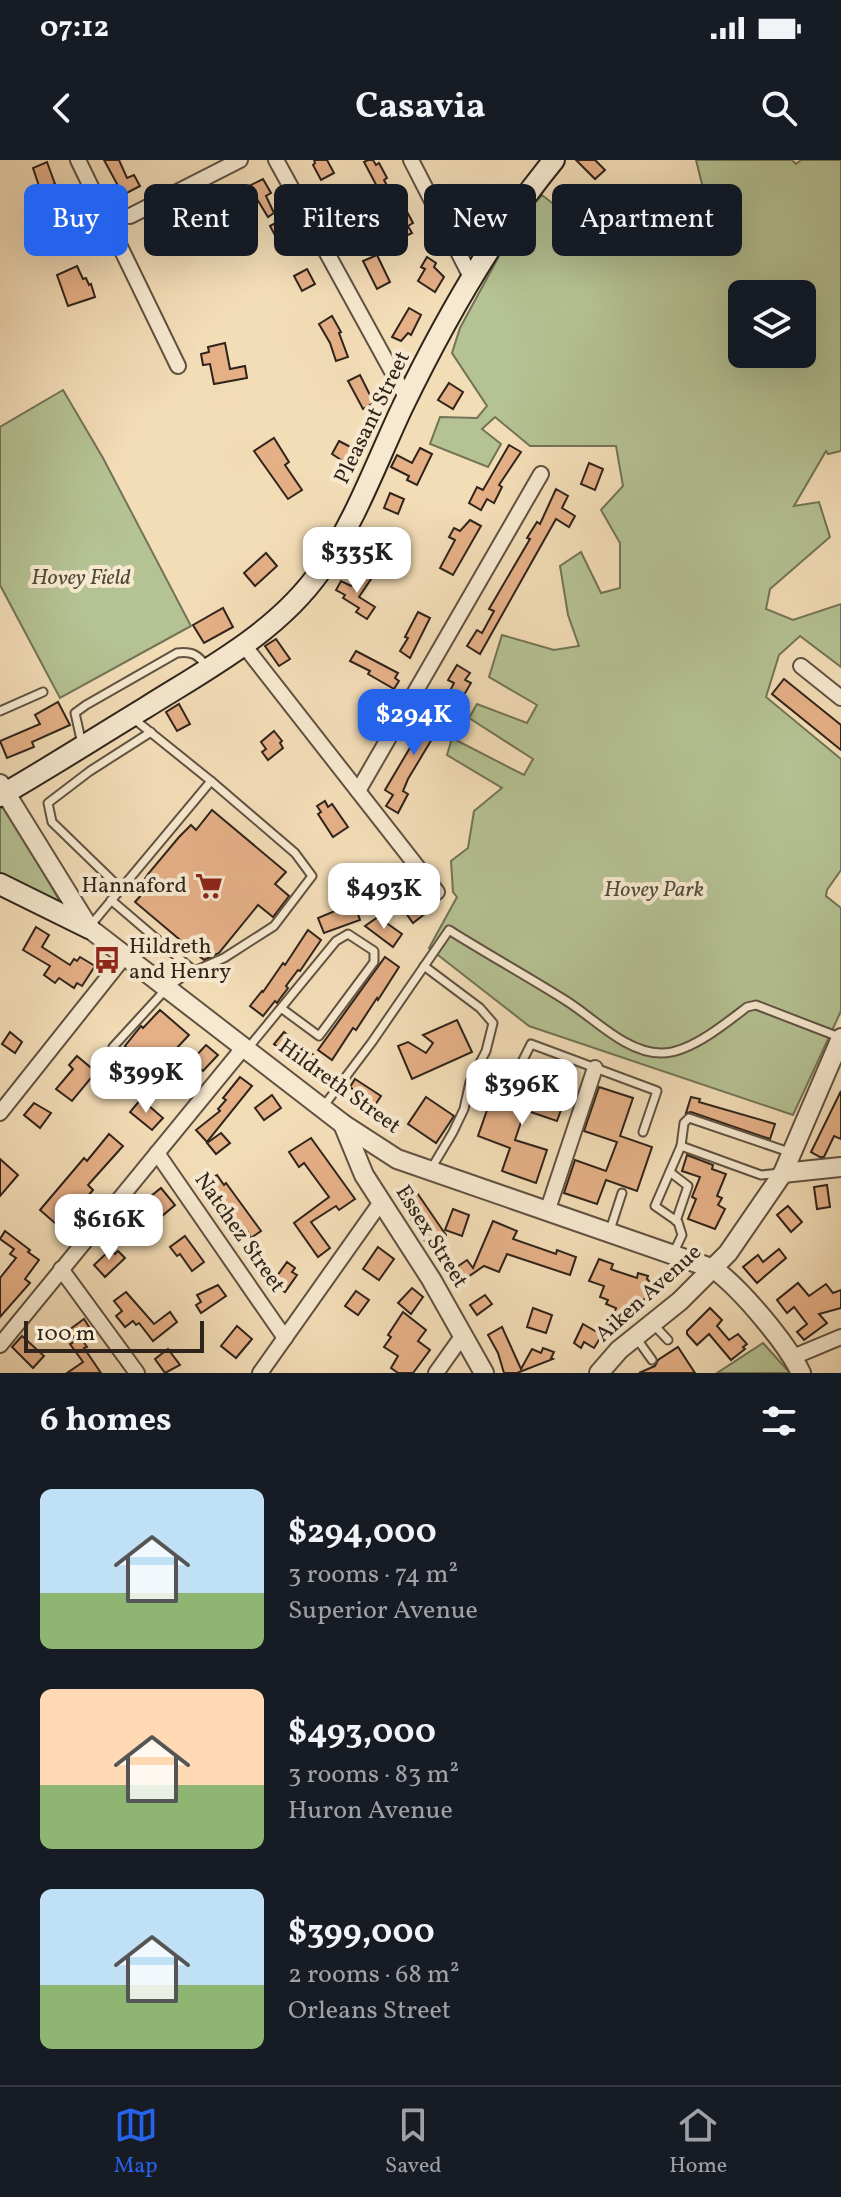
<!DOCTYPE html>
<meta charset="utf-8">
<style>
:root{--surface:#171b24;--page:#242831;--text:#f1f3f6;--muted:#9ea1a6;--line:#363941;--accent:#2563eb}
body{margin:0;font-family:Vollkorn,serif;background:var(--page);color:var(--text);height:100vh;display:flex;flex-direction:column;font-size:30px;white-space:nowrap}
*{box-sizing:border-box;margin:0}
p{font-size:26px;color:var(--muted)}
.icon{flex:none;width:44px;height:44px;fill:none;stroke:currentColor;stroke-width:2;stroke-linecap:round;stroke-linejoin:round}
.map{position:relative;height:1213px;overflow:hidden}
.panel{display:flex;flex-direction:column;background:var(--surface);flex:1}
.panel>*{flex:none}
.guide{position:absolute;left:24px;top:24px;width:794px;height:72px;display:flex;gap:16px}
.buttons{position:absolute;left:728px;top:120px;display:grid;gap:16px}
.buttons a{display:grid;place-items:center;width:88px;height:88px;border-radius:12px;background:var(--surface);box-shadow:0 8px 32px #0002;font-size:40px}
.scale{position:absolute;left:24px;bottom:20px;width:180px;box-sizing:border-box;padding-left:8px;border:4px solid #2f241b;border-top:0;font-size:22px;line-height:28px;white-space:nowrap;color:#2f241b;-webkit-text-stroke:6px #f7e9d0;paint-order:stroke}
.price{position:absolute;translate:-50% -68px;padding:0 18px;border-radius:16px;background:#fff;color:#222;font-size:26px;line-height:52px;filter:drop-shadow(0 2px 4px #0008)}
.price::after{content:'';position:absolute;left:50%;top:48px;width:24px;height:18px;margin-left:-12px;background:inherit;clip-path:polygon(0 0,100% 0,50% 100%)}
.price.selected{background:var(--accent);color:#fff}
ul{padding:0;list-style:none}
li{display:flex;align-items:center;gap:24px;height:200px;padding:0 40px}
li span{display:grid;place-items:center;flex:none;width:224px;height:160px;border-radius:12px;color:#555}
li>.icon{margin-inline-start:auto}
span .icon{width:96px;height:96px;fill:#fffc;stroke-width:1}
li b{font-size:34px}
h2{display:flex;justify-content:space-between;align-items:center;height:96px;padding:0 40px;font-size:34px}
.chip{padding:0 28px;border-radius:12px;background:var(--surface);box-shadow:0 8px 32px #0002;font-size:28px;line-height:72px}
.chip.selected{background:var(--accent);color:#fff}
.status{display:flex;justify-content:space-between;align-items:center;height:56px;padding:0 40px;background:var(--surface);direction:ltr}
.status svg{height:22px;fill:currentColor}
header{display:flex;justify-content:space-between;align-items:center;height:104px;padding:0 40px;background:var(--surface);font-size:36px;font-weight:700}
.menu{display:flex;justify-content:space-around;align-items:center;height:112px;border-top:2px solid var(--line);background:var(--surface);font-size:22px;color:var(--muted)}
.menu a{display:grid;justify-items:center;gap:4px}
.menu .selected{color:var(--accent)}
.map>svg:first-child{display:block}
</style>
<div class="status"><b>07:12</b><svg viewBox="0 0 49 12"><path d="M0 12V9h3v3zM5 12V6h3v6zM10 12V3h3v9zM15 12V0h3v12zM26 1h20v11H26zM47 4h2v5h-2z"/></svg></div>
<header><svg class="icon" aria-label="back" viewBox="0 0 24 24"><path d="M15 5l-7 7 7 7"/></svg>Casavia<svg class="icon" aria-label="search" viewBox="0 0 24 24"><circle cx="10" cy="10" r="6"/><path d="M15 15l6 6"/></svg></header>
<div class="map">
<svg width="841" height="1213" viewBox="0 0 841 1213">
<rect width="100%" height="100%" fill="#f3ddb7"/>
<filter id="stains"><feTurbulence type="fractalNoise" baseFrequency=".0025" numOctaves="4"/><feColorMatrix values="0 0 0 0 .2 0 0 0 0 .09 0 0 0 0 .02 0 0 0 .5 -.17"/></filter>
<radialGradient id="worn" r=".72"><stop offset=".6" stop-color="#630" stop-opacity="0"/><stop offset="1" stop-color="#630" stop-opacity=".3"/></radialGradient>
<g fill="#b5c293" stroke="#727357" stroke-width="2" fill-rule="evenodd">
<path d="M696,0H792L796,4L801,0H841V291L828,294L826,291L794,346L819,342L830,377L770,429L766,449L793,460L841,444V507L800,476L779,495L766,537L841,599V710L827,730L826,736L841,748V851L793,955L529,866L429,788L457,737L453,732L451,701L468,688L474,651L502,628L447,595L452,578L524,615L533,599L469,558L477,544L527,563L537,545L489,517L502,475L554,490L579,486L568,455L560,406L581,392L601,433L620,428V383L601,350L623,326L616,286H530L495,257L482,269L501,284L488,307L430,284L440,257L477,258L487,246L452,193L460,168L517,63L542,35L611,89L623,77L666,57L696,72L708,48ZM742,134H802V194H742Z"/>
<path d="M63,230L103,298L191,466L60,538L0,425V267Z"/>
<path d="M5,646L58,738V742L0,717V649Z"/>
<path d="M763,1183L790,1213H717Z"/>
</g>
<g fill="#e6b087" stroke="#2f241b" stroke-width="2">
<path d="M104,0H119L127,18L134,15L140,26L123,35Z"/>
<path d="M314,0H327L334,13L321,20L313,5L315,3Z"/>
<path d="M368,0H373L376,5L379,3L387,18L384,20L389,29L381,34L364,2Z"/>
<path d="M576,0H595L605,10L595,19Z"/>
<path d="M47,2L55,24L40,29L33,8Z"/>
<path d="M263,19L271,33L266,36L274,53L268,57L249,26Z"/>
<path d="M48,27L53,40L36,46L31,32Z"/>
<path d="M471,30L487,58L474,65L458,37Z"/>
<path d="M347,41L360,63L349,70L335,47Z"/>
<path d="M70,47L76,62L60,69L53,54Z"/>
<path d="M600,47L617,63L609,70L592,55Z"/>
<path d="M405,48L413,63L408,66L412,73L404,77L392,55Z"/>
<path d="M201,54L211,74L172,95L161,75Z"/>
<path d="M283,59L291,74L278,81L270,66Z"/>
<path d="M377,95L390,122L377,129L363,101Z"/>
<path d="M427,97L436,103L434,107L444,117L435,132L418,121L425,109L421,107Z"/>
<path d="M77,106L83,119L86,118L89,125L91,124L95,137L68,146L57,115Z"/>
<path d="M307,109L315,124L302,131L294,116Z"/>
<path d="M409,148L421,155L411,175L408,173L401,181L392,177Z"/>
<path d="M332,156L341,172L339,173L348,197L336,201L330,183L319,164Z"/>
<path d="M225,183L230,209L245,206L247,218L214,224L210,204L203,205L201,194L209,192L208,187Z"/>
<path d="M360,215L374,243L363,249L348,221Z"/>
<path d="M449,223L463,232L453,249L438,240Z"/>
<path d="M274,278L289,302L285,305L302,330L288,339L254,291Z"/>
<path d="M339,281L360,292L352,307L332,294Z"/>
<path d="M509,285L521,292L499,325L502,327L494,343L487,339L481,350L469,343L477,327L483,330Z"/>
<path d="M420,288L432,294L417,325L407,320L409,316L391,307L397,295L412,303Z"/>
<path d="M589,303L603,309L595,330L581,324Z"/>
<path d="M556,329L568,336L562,348L575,356L569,367L556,359L480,494L467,486L477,470L482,473L494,451L489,449L530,379L527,378L537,362L540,364Z"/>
<path d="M390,333L404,339L398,354L384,348Z"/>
<path d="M470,360L481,366L453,415L440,408L455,380L449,377L454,368L460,371Z"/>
<path d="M357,384L375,398L364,411L346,397Z"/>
<path d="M266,393L277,406L255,426L244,413Z"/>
<path d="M360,412L371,419L359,437L375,447L367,459L356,452L359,448L343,438L345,435L336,430L341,421L351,426Z"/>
<path d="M223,448L233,467L204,483L193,465Z"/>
<path d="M418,452L430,458L410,498L400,491L408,478L405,477Z"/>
<path d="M276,479L290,499L279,506L265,486Z"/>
<path d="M356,491L398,513L395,518L399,521L394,529L368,514L370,511L350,501Z"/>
<path d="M457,505L470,513L465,520L471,523L461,540L449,533L454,523L448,520Z"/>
<path d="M784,519L841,565V590L772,534Z"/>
<path d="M58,542L70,565L32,582L34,587L7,598L0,581L40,564L35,555Z"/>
<path d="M437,542L448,548L445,553L447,554L408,619L403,631L408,634L398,653L386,646L393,635L385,630Z"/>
<path d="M179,544L190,564L177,571L166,552Z"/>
<path d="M274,571L282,581L280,583L283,588L268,600L262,592L266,589L261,582Z"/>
<path d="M325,641L328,647L332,644L348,667L333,677L318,654L321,652L317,646Z"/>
<path d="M212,650L286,712L275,724L289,736L273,757L258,745L219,793L204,800L135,742L144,732L139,728L148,714L179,677L191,665L196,670Z"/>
<path d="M383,707L394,715L380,736L369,729Z"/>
<path d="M422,729L434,742L424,750L426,753L413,763L400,745Z"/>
<path d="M354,743L360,760L324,773L318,758Z"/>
<path d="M378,757L402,774L393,787L365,766Z"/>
<path d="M36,767L49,775L42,787L70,805L74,799L77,801L80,797L95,806L82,826L77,823L74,828L59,818L55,823L44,815L50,806L23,790Z"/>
<path d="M308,770L321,780L300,811L298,810L286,826L288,828L279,840L277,843L275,841L263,856L250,846L262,831L263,832L283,803L285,805Z"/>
<path d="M385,797L399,807L378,840L377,838L356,870L353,868L332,900L318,890Z"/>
<path d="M160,850L189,875L159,907L143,895L134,906L121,895L127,888L125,886L141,866L143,868Z"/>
<path d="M457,860L472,892L412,919L398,886L408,882L426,893L433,883L423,875Z"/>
<path d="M10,872L22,882L15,893L2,884Z"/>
<path d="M284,872L315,896L305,908L274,884Z"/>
<path d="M206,885L218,895L203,911L191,901Z"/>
<path d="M77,896L96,912L72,941L56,929L73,909L69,905Z"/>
<path d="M240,917L252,926L207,982L196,970L220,951L218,949L226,940L223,938Z"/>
<path d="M534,918L568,930L557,961L525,950L515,980L547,990L536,1023L502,1011L510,988L478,976L493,933L525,944Z"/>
<path d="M355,919L381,936L373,948L352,936L355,931L350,927Z"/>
<path d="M599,927L633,938L620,976L652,987L637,1031L606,1020L597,1044L564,1033L575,1000L606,1011L617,982L584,971Z"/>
<path d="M841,931V979L834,976L824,997H820L811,992Z"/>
<path d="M272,935L281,948L264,960L255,948Z"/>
<path d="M426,937L454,956L436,983L408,964Z"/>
<path d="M691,937L700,939L699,942L775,964L770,979L691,952L686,953Z"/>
<path d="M141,939L163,958L152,970L130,952Z"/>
<path d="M34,943L51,953L40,968L24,955Z"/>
<path d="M221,973L230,983L216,994L207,983Z"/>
<path d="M109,974L123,986L88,1025L93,1030L67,1061L63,1057L56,1064L40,1050L84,998L87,1001Z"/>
<path d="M311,978L355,1039L339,1050L336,1046L311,1062L330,1088L318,1097L294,1063L329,1037L304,1003L299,1007L289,992Z"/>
<path d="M687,995L713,1005L712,1009L726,1014L717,1036L722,1038L718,1045L725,1049L715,1069L688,1059L696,1039L692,1037L700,1017L682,1011Z"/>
<path d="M0,999L18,1015L0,1036Z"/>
<path d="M217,1015L224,1025L226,1023L261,1071L251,1078L248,1072L244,1075L222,1044L218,1047L209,1035L212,1034L204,1023Z"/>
<path d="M411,1024L446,1075L440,1089L427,1084L395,1035Z"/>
<path d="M827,1025L830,1047L817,1049L814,1027Z"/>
<path d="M161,1028L175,1045L136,1078L127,1065L151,1049L145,1041Z"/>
<path d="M788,1046L802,1062L791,1072L777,1055Z"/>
<path d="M453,1049L469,1055L462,1076L445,1070Z"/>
<path d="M493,1061L517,1071L513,1079L556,1094L557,1090L576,1097L570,1115L507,1094L499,1112L484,1106L456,1125L448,1113L467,1100L473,1108Z"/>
<path d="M5,1071L30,1090L28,1092L39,1100L25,1119L30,1123L0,1157V1118L16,1098L10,1094L14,1089L0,1079Z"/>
<path d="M185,1076L204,1102L192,1111L180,1094L177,1096L170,1087Z"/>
<path d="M378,1087L394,1099L379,1120L363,1109Z"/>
<path d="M779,1089L786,1098L757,1123L743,1107L758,1095L763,1102Z"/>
<path d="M110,1090L115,1094L118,1091L125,1098L105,1117L94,1105Z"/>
<path d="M599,1099L613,1104L611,1109L613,1110L637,1118L638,1113L648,1116L647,1119L652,1124L651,1134L647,1133L645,1140L636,1138L629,1157L626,1155L623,1163L612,1159L616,1148L606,1144L608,1140L600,1137L604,1126L589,1121Z"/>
<path d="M287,1102L295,1108L292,1112L297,1115L285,1132L272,1123Z"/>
<path d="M798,1123L809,1136L826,1124L833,1133L841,1130V1148L819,1154L827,1163L804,1180L797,1172L807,1164L794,1147L787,1153L777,1140Z"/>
<path d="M218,1125L226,1136L201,1153L196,1145L201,1142L197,1135Z"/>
<path d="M412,1128L423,1137L411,1154L398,1143Z"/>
<path d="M356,1131L369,1140L358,1155L345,1146Z"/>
<path d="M126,1132L154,1164L170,1152L177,1162L153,1181L139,1163L136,1165L133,1161L125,1167L116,1156L122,1151L114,1141Z"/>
<path d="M485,1135L492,1144L477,1155L470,1145Z"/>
<path d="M533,1148L552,1155L546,1173L527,1167Z"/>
<path d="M710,1148L722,1160L717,1166L729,1180L738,1174L747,1184L743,1187L745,1189L731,1200L709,1174L697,1185L687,1174V1171Z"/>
<path d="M403,1152L426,1170L418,1181L430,1190L413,1213H398L391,1208L398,1196L384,1187L391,1177L388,1175Z"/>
<path d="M84,1159L91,1170L76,1181L69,1170Z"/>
<path d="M583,1164L602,1175L594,1188L584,1182L581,1188L574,1183Z"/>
<path d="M237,1166L252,1179L236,1198L221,1186Z"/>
<path d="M502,1167L521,1209L532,1189L541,1193L543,1188L554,1192L551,1198L553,1199L517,1213H504L498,1193L488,1175Z"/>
<path d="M22,1176L44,1196L33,1208L12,1187Z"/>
<path d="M81,1178L87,1187L84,1188L101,1213H67L83,1202L70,1184Z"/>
<path d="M678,1187L695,1213H639L655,1206L658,1200Z"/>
<path d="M168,1189L180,1205L165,1213L155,1199Z"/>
</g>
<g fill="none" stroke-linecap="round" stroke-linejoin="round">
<g stroke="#605242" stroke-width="11">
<g id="service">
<path d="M0,551L43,532"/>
<path d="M82,584L75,553L86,545L177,493C193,491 198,495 207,507"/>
<path d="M121,729L52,662L48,643L90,611L151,572"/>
<path d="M111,740L194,811"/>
<path d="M90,766L211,621L134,559"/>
<path d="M424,806L480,848L493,863L486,891L470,922L464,949L453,972L431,1009"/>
<path d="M113,887L167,828L185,815L224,798L274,766L312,716L295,693L211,621"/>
<path d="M249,887L336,781L348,774L374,791V802L319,876L281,848"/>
<path d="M510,926L531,884L657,931L643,972"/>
<path d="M323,947L372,882L449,770C487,794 527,816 565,840C594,858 626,893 661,893C689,894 726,863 747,847L756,845L839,877"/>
<path d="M681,986L684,963L689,958L789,992"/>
<path d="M670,1012L688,1026L676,1061"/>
<path d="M610,1070L622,1033"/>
<path d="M674,1092L682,1075L678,1062L655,1046L681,986L761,1015L780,1013"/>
<path d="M653,1164L668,1180"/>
<path d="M637,1179L652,1200"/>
</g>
</g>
<g stroke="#605242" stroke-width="18">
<g id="minor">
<path d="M78,0L178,206"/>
<path d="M276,0L407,239"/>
<path d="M411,0L472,119"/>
<path d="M130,56L240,0"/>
<path d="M243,484L437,732"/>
<path d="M801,506L841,538"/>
<path d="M358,631L541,314"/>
<path d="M0,953L124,797"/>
<path d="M157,993L285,1178"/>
<path d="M547,1052L595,908"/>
<path d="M61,1109L137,1213"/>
<path d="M0,1185L244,887"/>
<path d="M793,1197L841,1177"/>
<path d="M260,1213L381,1042"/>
<path d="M436,1213L463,1175"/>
</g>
</g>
<g stroke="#605242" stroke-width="22">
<g id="tertiary">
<path d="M0,624L89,768L343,964L397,999L714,1109C741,1129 786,1182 801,1213"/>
<path d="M343,964L364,1015L431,1119L484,1213"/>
<path d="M783,1013L841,1007"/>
<path d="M599,1213L619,1190L680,1141L728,1093L783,1013L841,878"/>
</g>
</g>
<g stroke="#2f241b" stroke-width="24">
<g id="secondary">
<path d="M0,636C49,608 97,577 145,548C207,509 278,472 321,410C355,362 377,301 402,248C444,161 493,74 554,0"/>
<path d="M0,724L89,768"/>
</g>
</g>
<use href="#service" stroke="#f7e9d0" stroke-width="7"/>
<use href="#minor" stroke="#f7e9d0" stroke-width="14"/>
<use href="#tertiary" stroke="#f7e9d0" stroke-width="18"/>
<use href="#secondary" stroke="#f7e9d0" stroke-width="20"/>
</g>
<defs>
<g id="supermarket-bare" transform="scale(2.16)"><path d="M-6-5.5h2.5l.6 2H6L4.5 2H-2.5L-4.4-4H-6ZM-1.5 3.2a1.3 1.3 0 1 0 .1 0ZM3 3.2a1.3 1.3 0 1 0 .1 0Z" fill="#8f2418" stroke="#f7e9d0" stroke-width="2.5" paint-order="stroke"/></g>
<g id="bus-bare" transform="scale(2.16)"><path d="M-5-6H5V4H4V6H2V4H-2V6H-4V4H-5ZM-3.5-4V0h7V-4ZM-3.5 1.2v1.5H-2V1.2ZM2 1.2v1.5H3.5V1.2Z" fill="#8f2418" stroke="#f7e9d0" stroke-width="2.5" paint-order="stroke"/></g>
</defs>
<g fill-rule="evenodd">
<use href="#supermarket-bare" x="209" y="726"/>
<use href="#bus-bare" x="107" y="800"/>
</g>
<g text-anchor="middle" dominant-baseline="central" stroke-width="8" stroke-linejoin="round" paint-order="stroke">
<g font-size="22" fill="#2f241b" stroke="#f7e9d0">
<text transform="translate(373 258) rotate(-64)">Pleasant Street</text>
<text transform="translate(339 927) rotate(36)">Hildreth Street</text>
<text transform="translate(239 1073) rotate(55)">Natchez Street</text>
<text transform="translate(431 1077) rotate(58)">Essex Street</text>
<text transform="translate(649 1134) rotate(-42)">Aiken Avenue</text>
</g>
<g font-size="22" font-style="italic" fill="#504c39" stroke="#f7e9d0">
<text x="81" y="418">Hovey Field</text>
<text x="654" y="730">Hovey Park</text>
</g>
<g font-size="22" fill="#2f241b" stroke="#f7e9d0" text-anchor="end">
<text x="187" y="726">Hannaford</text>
<text x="129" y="787" text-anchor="start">Hildreth<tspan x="129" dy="25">and Henry</tspan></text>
</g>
</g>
<rect width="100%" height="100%" filter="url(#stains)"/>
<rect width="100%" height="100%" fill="url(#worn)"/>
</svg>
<div class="buttons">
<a><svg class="icon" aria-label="layers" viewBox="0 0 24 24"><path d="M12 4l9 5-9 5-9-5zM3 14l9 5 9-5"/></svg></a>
</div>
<div class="scale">100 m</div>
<b class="price" style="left:357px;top:435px">$335K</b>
<b class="price selected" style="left:414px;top:597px">$294K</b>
<b class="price" style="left:384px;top:771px">$493K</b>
<b class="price" style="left:146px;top:955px">$399K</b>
<b class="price" style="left:522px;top:967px">$396K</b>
<b class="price" style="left:109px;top:1102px">$616K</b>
<div class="guide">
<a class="chip selected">Buy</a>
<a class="chip">Rent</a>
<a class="chip">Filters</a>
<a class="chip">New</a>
<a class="chip">Apartment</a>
</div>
</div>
<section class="panel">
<h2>6 homes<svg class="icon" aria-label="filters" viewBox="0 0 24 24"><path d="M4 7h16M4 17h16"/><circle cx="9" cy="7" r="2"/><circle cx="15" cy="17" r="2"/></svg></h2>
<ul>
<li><span style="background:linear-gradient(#bfe0f5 65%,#8fb573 0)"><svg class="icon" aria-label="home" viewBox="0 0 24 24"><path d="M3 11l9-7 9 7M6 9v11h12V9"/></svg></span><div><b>$294,000</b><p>3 rooms · 74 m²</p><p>Superior Avenue</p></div></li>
<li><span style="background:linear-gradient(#ffd9b3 60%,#8fb573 0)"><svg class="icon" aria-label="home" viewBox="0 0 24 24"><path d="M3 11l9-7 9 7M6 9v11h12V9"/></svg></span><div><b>$493,000</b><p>3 rooms · 83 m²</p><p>Huron Avenue</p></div></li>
<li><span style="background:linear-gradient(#bfe0f5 60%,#8fb573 0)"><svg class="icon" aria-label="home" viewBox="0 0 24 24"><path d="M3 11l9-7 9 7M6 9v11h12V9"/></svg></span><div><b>$399,000</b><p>2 rooms · 68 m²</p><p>Orleans Street</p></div></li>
</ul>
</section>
<nav class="menu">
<a class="selected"><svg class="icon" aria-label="map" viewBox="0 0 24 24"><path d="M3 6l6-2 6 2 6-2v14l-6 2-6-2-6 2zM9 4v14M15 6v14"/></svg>Map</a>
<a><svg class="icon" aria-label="saved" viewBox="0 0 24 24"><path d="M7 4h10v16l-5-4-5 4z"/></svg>Saved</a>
<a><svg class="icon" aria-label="home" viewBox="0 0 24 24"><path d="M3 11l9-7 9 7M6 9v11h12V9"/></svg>Home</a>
</nav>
